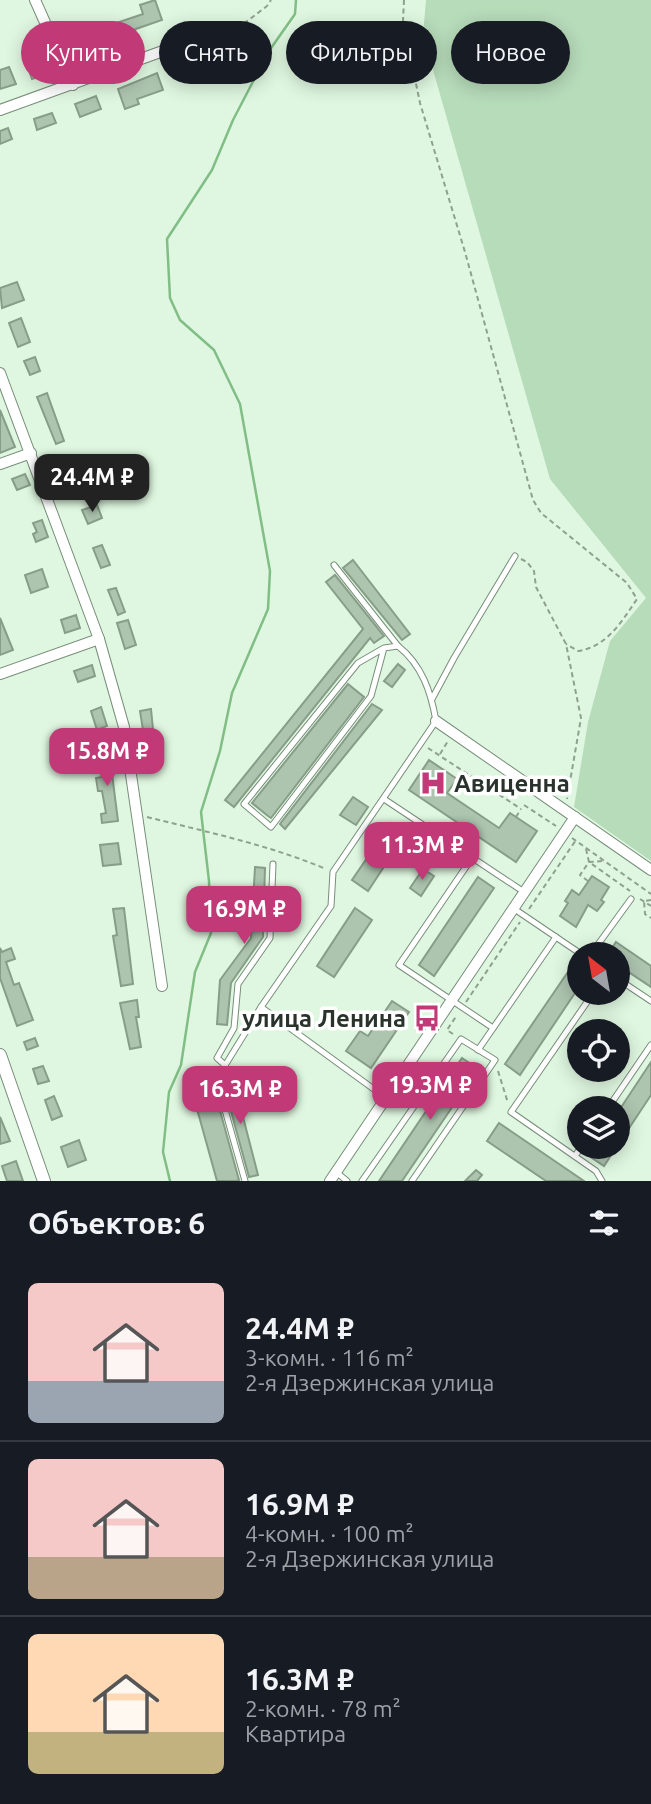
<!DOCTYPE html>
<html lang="ru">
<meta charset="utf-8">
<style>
:root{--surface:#171b24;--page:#242831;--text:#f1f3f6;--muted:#9ea1a6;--line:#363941;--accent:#c13977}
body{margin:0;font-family:Ubuntu,sans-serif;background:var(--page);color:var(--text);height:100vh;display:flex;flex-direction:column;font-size:26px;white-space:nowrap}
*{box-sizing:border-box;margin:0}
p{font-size:23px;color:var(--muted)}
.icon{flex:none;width:38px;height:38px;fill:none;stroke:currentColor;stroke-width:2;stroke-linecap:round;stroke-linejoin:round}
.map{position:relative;height:1181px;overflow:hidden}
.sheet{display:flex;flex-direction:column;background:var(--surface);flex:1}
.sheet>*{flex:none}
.top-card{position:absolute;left:21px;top:21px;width:609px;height:63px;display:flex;gap:14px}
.needle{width:46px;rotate:329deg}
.fabs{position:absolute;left:567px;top:942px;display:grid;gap:14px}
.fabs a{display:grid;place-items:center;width:63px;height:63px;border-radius:50%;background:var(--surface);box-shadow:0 4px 18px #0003;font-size:35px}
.price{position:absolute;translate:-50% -60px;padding:0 16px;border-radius:14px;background:var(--accent);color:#fff;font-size:23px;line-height:46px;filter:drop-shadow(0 2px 4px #0008)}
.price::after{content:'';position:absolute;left:50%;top:42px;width:21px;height:16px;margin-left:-10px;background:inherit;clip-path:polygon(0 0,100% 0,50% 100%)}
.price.on{background:#222;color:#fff}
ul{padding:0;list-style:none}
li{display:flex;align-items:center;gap:21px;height:175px;padding:0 28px}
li+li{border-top:2px solid var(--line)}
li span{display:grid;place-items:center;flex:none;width:196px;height:140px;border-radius:10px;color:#555}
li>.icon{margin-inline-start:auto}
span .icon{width:84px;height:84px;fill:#fffc;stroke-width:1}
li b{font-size:30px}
h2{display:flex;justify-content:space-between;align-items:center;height:84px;padding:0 28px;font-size:30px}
.pill{padding:0 24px;border-radius:32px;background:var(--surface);box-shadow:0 4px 18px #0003;font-size:24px;line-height:63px}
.pill.on{background:var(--accent);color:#fff}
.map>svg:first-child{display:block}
</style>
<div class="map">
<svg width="651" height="1181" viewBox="0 0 651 1181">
<rect width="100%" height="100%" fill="#dff7e0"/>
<path fill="#b7dcba" d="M426,0H651V861L574,807L588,722L610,641L646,598L550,479L423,35Z"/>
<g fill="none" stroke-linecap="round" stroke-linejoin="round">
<path stroke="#80be86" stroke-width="2.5" d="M170,1181L163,1152L169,1092L181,1065L195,972L211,933L209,881L201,812L220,751L232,693L268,609L270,571L240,404L214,350L180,320L170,298L167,239L212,170L233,120L269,51L295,14L296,0"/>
</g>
<g fill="#adc4af" stroke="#879d88" stroke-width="2">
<path d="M155,0L162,20L133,30L135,37L120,42L113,24L143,14L140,5Z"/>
<path d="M94,39L100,55L89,59L83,42Z"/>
<path d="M45,58L50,73L32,79L27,65Z"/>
<path d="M9,67L16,84L0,89V70Z"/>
<path d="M157,73L163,90L137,99L139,104L125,109L118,89Z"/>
<path d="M96,96L101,109L80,117L75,104Z"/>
<path d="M52,113L56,123L37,130L34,119Z"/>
<path d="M8,128L12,139L0,144V131Z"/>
<path d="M17,282L24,300L2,308L0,288Z"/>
<path d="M21,318L30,342L18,347L9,323Z"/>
<path d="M35,357L40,371L30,375L24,361Z"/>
<path d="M47,393L64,441L56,444L37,397Z"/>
<path d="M0,410L15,447L0,453Z"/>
<path d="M75,462L78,469L81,468L86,481L81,483L83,488L75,491L65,466Z"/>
<path d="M25,474L30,485L17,490L12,479Z"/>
<path d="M97,505L102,518L88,524L82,510Z"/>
<path d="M42,520L48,537L36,542L33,534L37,532L33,523Z"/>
<path d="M102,545L110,565L101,568L93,548Z"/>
<path d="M353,560L410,634L402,640L343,568Z"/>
<path d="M42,569L48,587L31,593L25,575Z"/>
<path d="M335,575L384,636L374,643L370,638L234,807L225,800L363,629L326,582Z"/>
<path d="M116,588L125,612L118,615L108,590Z"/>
<path d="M76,615L80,628L65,633L61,620Z"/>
<path d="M0,618L13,650L0,655Z"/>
<path d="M128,620L136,645L125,649L117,623Z"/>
<path d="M398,664L405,670L392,687L384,681Z"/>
<path d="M92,665L95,676L78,682L74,671Z"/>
<path d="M348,684L364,697L271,818L268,816L252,803Z"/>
<path d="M372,704L382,710L285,829L280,824Z"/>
<path d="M101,707L107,726L97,730L91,711Z"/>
<path d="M151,709L153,729L143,730L140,711Z"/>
<path d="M152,747L154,763L145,765L142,748Z"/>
<path d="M109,750L118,821L102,823L101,814L106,813L102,791H98L96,778L102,777L98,752Z"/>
<path d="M429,760L457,779L447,793L499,828L510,813L537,831L516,862L409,790Z"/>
<path d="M353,797L368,807L356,825L340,815Z"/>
<path d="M391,823L406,833L368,891L352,880Z"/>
<path d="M118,843L121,864L103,866L100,845Z"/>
<path d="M255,867L265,868L263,937L231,983L227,1025L217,1024L220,980L251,938Z"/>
<path d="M423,869L434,876L421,896L410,888Z"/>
<path d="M592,876L609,887L601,900L604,902L597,911L588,905L576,927L560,916L568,903L565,901L572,890L579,895Z"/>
<path d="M478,877L494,888L434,976L419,965Z"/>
<path d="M124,908L133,984L121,986L113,936L117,935L113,909Z"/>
<path d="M355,908L372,920L334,977L317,966Z"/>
<path d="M616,942L651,966V987L618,965V954H608Z"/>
<path d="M0,948L2,952L11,948L15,959L6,962L14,985L19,983L33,1020L17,1026L0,978Z"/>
<path d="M572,966L579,970V987L520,1075L505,1064Z"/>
<path d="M137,1000L139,1017H136L141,1047L130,1049L120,1003Z"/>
<path d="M392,1001L409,1012L371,1068L346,1051L360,1031L368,1036Z"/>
<path d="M35,1038L38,1046L27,1050L24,1042Z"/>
<path d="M462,1058L478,1069L402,1181H379Z"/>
<path d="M651,1062V1095L618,1145V1112Z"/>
<path d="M43,1066L49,1081L38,1084L33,1069Z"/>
<path d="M227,1075H235V1086L258,1175L249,1177L226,1093Z"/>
<path d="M54,1096L62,1116L52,1120L45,1100Z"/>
<path d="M216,1096L239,1180L236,1181H217L197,1109L207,1106L205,1099Z"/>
<path d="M0,1117L10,1141L0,1144Z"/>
<path d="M499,1123L584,1181H546L487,1141Z"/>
<path d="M79,1140L86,1160L68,1167L61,1147Z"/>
<path d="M595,1146H617L604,1166L589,1156Z"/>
<path d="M16,1161L23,1181H7L2,1166Z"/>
<path d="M476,1170L482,1175L477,1181H465Z"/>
</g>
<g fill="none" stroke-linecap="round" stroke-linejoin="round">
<g stroke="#788e7a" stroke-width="7">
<g id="service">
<path d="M334,565L398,646"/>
<path d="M384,648L371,696L271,827L244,804L358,663L384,648L398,646C422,665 431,692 436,721L333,872L331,906L261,1007L386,1098"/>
<path d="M432,699L454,658L515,556"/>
<path d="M384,799L524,892"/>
<path d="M472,858L399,965L493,1028"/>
<path d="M513,908L581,954"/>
<path d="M591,954L631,899"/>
<path d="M618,979L651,1001"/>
<path d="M594,992L511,1112L596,1171L602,1181"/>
<path d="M478,1050L556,937"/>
<path d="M225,1065L217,1058L234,1028L238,984L270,938L273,864"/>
<path d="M608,1108L651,1045"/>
<path d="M575,1156L582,1146"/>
<path d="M336,1172L347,1181"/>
<path d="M245,1181L220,1092L221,1072L261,1007"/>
<path d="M362,1181L461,1039L495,1060L412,1181"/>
</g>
</g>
<g stroke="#788e7a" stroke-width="12">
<g id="minor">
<path d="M35,0L73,85"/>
<path d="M0,110L196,39"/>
<path d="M0,373L99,639L124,727L162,986"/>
<path d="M0,464L31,453"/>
<path d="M0,674L99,639"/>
<path d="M436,721L651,870"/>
<path d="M330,1181L575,817"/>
</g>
</g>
<g stroke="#788e7a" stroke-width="14">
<path id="tertiary" d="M0,1055L44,1181"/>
</g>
<g stroke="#8fa090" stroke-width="2" stroke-dasharray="5 3.5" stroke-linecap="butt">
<path d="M404,0L403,21L420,103L465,252L533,500L541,513L627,583L637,599C622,621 607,647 578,651L566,644"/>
<path d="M206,42L233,32L267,6L271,0"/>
<path d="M521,559L527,562L534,571L536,587L566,644L581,718L567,799"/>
<path d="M428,748L521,809"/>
<path d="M440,754L448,741"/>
<path d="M524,805L556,826"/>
<path d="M147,817C207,832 269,845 326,869"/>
<path d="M516,817L521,809"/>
<path d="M572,838L651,894"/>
<path d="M586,849L589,862L630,891"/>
<path d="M588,881L580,875L589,862L603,861"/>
<path d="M640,899L651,906"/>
<path d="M651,900L644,901L645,914L651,918"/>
<path d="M529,909L576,840"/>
<path d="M466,1002L520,922"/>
<path d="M453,1034L447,1030L457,1015"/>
<path d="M498,1071L508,1103"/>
</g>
<use href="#service" stroke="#fff" stroke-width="5"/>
<use href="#minor" stroke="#fff" stroke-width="10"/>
<use href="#tertiary" stroke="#fff" stroke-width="12"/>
</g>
<defs>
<g id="hospital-bare" transform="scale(2.1)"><path d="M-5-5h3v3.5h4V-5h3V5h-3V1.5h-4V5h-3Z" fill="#c13977" stroke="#fff" stroke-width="2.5" paint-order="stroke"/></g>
<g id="bus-bare" transform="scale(2.1)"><path d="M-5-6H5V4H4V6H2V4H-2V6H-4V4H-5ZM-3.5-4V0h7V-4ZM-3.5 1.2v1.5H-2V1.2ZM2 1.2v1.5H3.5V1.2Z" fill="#c13977" stroke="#fff" stroke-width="2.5" paint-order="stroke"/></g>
</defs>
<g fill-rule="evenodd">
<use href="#hospital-bare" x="433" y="783"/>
<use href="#bus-bare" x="427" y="1018"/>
</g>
<g text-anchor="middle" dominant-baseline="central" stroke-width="7" stroke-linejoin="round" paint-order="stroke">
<g font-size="24" font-weight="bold" fill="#2a332b" stroke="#fff" text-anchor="start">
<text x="454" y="783">Авиценна</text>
<text x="406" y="1018" text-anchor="end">улица Ленина</text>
</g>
</g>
</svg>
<div class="fabs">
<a><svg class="needle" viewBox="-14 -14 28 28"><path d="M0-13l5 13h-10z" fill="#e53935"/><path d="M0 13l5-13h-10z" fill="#9ea1a6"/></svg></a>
<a><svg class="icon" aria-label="locate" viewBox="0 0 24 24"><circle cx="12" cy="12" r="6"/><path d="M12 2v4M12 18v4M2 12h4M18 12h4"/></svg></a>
<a><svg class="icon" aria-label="layers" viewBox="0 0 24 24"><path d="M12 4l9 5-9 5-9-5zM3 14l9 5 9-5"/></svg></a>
</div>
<b class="price on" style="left:92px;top:514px">24.4M ₽</b>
<b class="price" style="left:107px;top:788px">15.8M ₽</b>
<b class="price" style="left:422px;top:882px">11.3M ₽</b>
<b class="price" style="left:244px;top:946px">16.9M ₽</b>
<b class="price" style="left:430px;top:1122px">19.3M ₽</b>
<b class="price" style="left:240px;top:1126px">16.3M ₽</b>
<div class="top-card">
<a class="pill on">Купить</a>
<a class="pill">Снять</a>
<a class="pill">Фильтры</a>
<a class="pill">Новое</a>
</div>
</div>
<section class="sheet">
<h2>Объектов: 6<svg class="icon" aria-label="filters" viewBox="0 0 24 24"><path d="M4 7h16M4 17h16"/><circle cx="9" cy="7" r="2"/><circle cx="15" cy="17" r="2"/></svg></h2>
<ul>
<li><span style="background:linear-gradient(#f6c9c9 70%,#9aa5b1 0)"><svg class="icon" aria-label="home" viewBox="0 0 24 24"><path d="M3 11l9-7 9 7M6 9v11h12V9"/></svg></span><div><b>24.4M ₽</b><p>3-комн. · 116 m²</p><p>2-я Дзержинская улица</p></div></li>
<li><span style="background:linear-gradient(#f6c9c9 70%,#b9a48a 0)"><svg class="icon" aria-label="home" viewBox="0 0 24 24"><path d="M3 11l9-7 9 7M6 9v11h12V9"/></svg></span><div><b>16.9M ₽</b><p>4-комн. · 100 m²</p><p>2-я Дзержинская улица</p></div></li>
<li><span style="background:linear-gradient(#ffd9b3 70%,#c2b280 0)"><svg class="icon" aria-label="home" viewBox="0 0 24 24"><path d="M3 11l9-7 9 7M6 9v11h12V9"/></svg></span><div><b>16.3M ₽</b><p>2-комн. · 78 m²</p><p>Квартира</p></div></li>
</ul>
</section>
